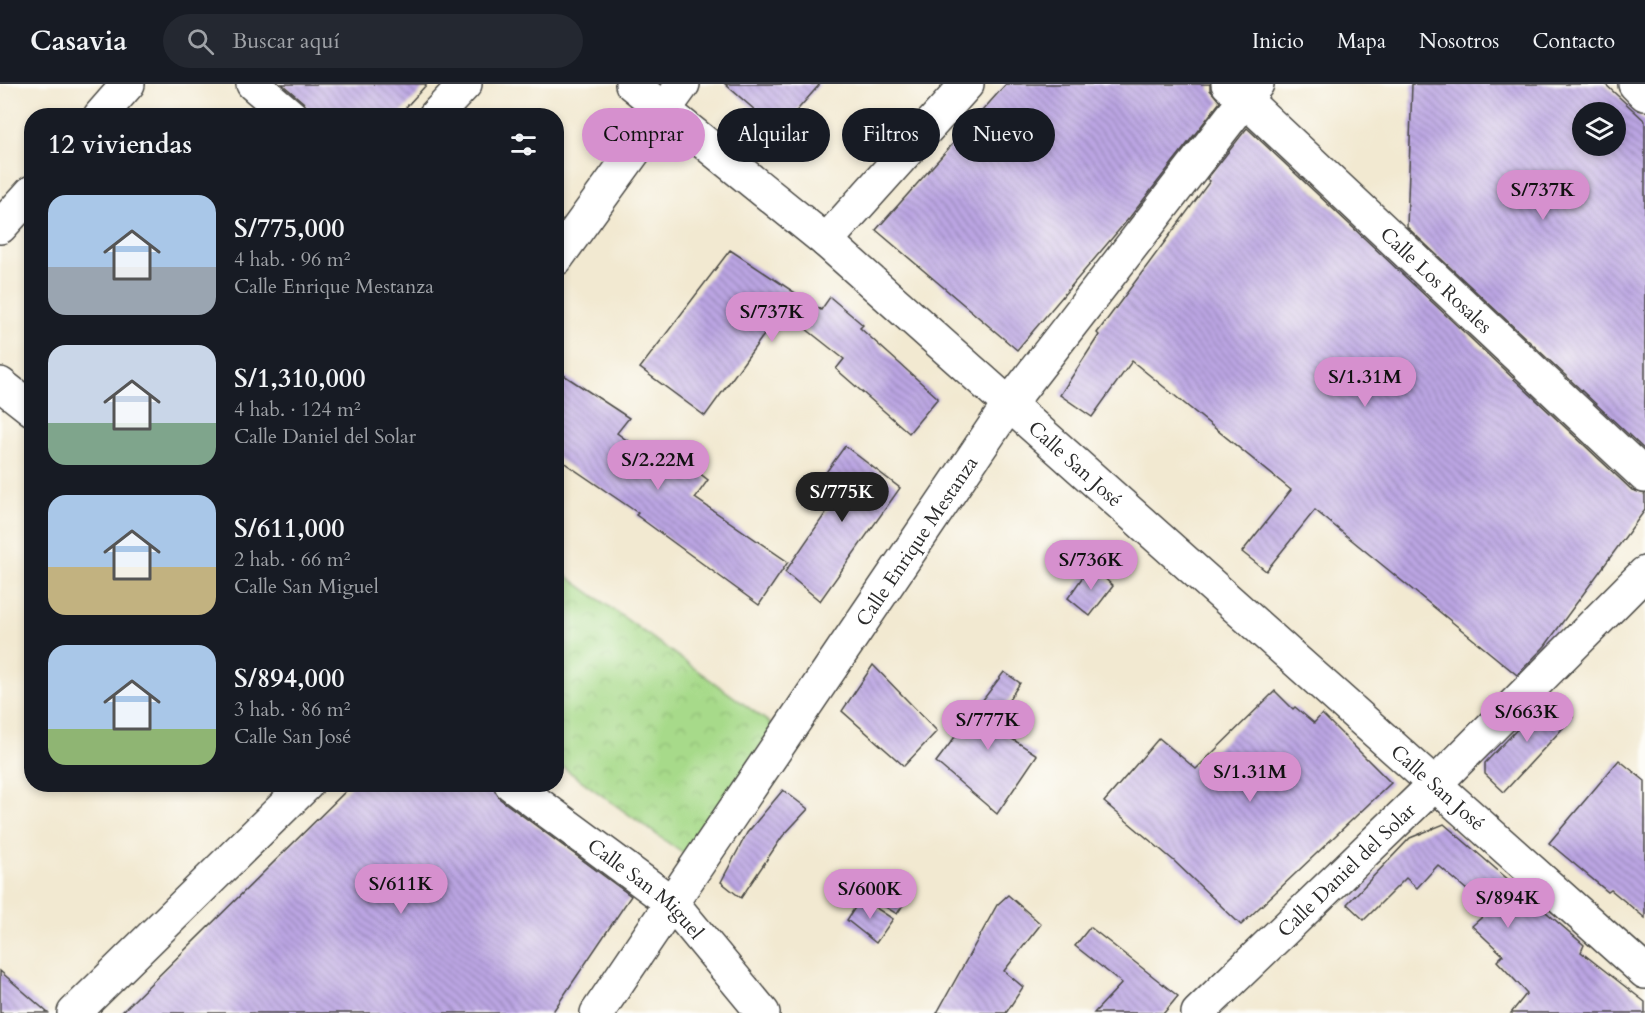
<!DOCTYPE html>
<html lang="es">
<meta charset="utf-8">
<style>
:root{--surface:#171b24;--page:#242831;--text:#f1f3f6;--muted:#9ea1a6;--line:#363941;--accent:#d690ce}
body{margin:0;font-family:Cardo,serif;background:var(--page);color:var(--text);height:100vh;display:flex;flex-direction:column;font-size:22px;white-space:nowrap}
*{box-sizing:border-box;margin:0}
p{font-size:20px;color:var(--muted)}
.icon{flex:none;width:33px;height:33px;fill:none;stroke:currentColor;stroke-width:2;stroke-linecap:round;stroke-linejoin:round}
.map{position:relative;flex:1;overflow:hidden}
.sheet{position:absolute;left:24px;top:24px;width:540px;height:684px;display:flex;flex-direction:column;background:var(--surface);border-radius:24px;box-shadow:0 3px 9px #0003}
.sheet>*{flex:none}
.hud{position:absolute;left:582px;top:24px;width:570px;height:54px;display:flex;gap:12px}
.fabs{position:absolute;left:1572px;top:18px;display:grid;gap:12px}
.fabs a{display:grid;place-items:center;width:54px;height:54px;border-radius:50%;background:var(--surface);box-shadow:0 3px 9px #0003;font-size:30px}
.price{position:absolute;translate:-50% -51px;padding:0 14px;border-radius:21px;background:var(--accent);color:#111;font-size:20px;line-height:39px;filter:drop-shadow(0 2px 3px #0008)}
.price::after{content:'';position:absolute;left:50%;top:36px;width:18px;height:14px;margin-left:-9px;background:inherit;clip-path:polygon(0 0,100% 0,50% 100%)}
.price.active{background:#222;color:#fff}
ul{padding:0;list-style:none}
li{display:flex;align-items:center;gap:18px;height:150px;padding:0 24px}
li span{display:grid;place-items:center;flex:none;width:168px;height:120px;border-radius:18px;color:#555}
li>.icon{margin-inline-start:auto}
span .icon{width:72px;height:72px;fill:#fffc;stroke-width:1}
li b{font-size:26px}
h2{display:flex;justify-content:space-between;align-items:center;height:72px;padding:0 24px;font-size:26px}
.pill{padding:0 21px;border-radius:27px;background:var(--surface);box-shadow:0 3px 9px #0003;font-size:21px;line-height:54px}
.pill.active{background:var(--accent);color:#111}
header{display:flex;align-items:center;gap:36px;box-sizing:border-box;height:84px;padding:0 30px;background:var(--surface);border-bottom:2px solid var(--line)}
header strong{font-size:28px}
nav{display:flex;gap:33px;margin-inline-start:auto;font-size:21px}
.search{width:420px;height:54px;background:var(--page);display:flex;align-items:center;gap:15px;box-sizing:border-box;padding:0 21px;border-radius:33px;color:var(--muted);font-size:22px}
.map>svg:first-child{display:block}
</style>
<header>
<strong>Casavia</strong>
<div class="search"><svg class="icon" aria-label="search" viewBox="0 0 24 24"><circle cx="10" cy="10" r="6"/><path d="M15 15l6 6"/></svg>Buscar aquí</div>
<nav><a>Inicio</a><a>Mapa</a><a>Nosotros</a><a>Contacto</a></nav>
</header>
<div class="map">
<svg width="1645" height="929" viewBox="0 0 1645 929">
<defs>
<pattern id="park-crowns" width="20" height="18" patternUnits="userSpaceOnUse" patternTransform="scale(1.5)"><rect width="20" height="18" fill="#a7da8a"/><path d="M2 6a3 3 0 1 1 6 0M12 15a3 3 0 1 1 6 0" fill="none" stroke="#90bb77"/></pattern>
<pattern id="building-back-hatch" width="6" height="6" patternUnits="userSpaceOnUse" patternTransform="scale(1.5)"><rect width="6" height="6" fill="#bba5e3"/><path d="M-1 5l2 2M0 0l6 6M5-1l2 2" fill="none" stroke="#9887b8"/></pattern>
</defs>
<rect width="100%" height="100%" fill="#fdfcf7"/>
<filter id="ink" filterUnits="userSpaceOnUse"><feTurbulence type="fractalNoise" baseFrequency=".0167" numOctaves="2"/><feDisplacementMap in="SourceGraphic" scale="12" xChannelSelector="R" yChannelSelector="G"/><feConvolveMatrix kernelMatrix="1 2 1 2 8 2 1 2 1" color-interpolation-filters="sRGB"/></filter>
<filter id="wash" filterUnits="userSpaceOnUse"><feTurbulence type="fractalNoise" baseFrequency=".008" numOctaves="4" result="noise"/><feDisplacementMap in="SourceGraphic" scale="24" xChannelSelector="R" yChannelSelector="G"/><feGaussianBlur stdDeviation="1.35" result="paint"/><feColorMatrix in="noise" values="0 0 0 0 0 0 0 0 0 0 0 0 0 0 0 0 0 1.4 0 .05"/><feComposite in="paint" operator="in"/></filter>
<g filter="url(#wash)">
<rect width="100%" height="100%" fill="#f2e9d1"/>
<path fill="url(#park-crowns)" stroke="#69825a" stroke-width="1.5" d="M557,485L774,642L688,773L557,679Z"/>
<g id="blocks">
<g fill="url(#building-back-hatch)" fill-rule="evenodd">
<path d="M282,0H427L398,32H313L303,18Z"/>
<path d="M725,0H820L779,47Z"/>
<path d="M1006,0H1210V6L1220,18L1130,133L1017,266L876,146Z"/>
<path d="M1412,0H1605L1645,37V366L1407,143ZM1582,28H1616V62H1582Z"/>
<path d="M1247,44L1632,406L1645,410V426L1545,562L1517,591L1315,426L1266,487L1242,468L1291,406L1132,277L1092,333L1060,311L1099,251L1097,249L1210,97L1207,95Z"/>
<path d="M730,166L821,226L830,213L863,241L860,244L938,314L909,349L836,285L844,275L782,226L705,332L640,284Z"/>
<path d="M556,286L629,334L617,349L670,388L680,374L708,396L695,414L788,478L759,521L636,431L638,429L556,373Z"/>
<path d="M845,362L900,404L820,517L785,488L843,404L824,391Z"/>
<path d="M1091,481L1113,502L1090,532L1068,514Z"/>
<path d="M873,581L937,647L904,682L842,627Z"/>
<path d="M1004,588L1020,599L992,642L1037,671L997,730L936,678Z"/>
<path d="M1275,607L1293,625L1295,623L1314,639L1322,630L1391,699L1241,841L1173,776L1104,718L1159,654L1196,685Z"/>
<path d="M1550,611L1573,633L1504,708L1485,690V679Z"/>
<path d="M1619,676L1645,697V834L1611,806L1608,808L1549,759Z"/>
<path d="M353,700H493L500,715L631,812L552,929H121Z"/>
<path d="M783,706L808,725L782,753L741,814L721,798L747,749Z"/>
<path d="M1444,740L1584,861L1581,868L1645,918V929H1511L1527,909L1497,877L1503,871L1472,842L1490,826L1438,781L1417,804L1406,794L1364,836L1347,820L1410,754Z"/>
<path d="M889,794L911,809L897,830L877,818Z"/>
<path d="M1008,811L1041,840L1004,887L1023,903L1006,929H937L997,821Z"/>
<path d="M861,814L893,835L876,859L847,836Z"/>
<path d="M1090,843L1178,912L1164,929H1094L1122,899L1075,862Z"/>
<path d="M0,887L48,929H0Z"/>
</g>
</g>
</g>
<g filter="url(#ink)">
<use href="#blocks" fill-opacity="0" stroke="#494844" stroke-width="1.5"/>
<g fill="none" stroke-linecap="round" stroke-linejoin="round">
<g stroke="#494844" stroke-width="36">
<g id="minor">
<path d="M253,0L291,32"/>
<path id="s1" d="M632,0L826,157L1645,888"/>
<path id="s2" d="M1228,0L1645,392"/>
<path d="M1635,0L1645,10"/>
<path d="M100,32L128,0"/>
<path d="M435,32L465,0"/>
<path d="M0,143L32,108"/>
<path d="M826,157L967,0"/>
<path d="M556,175L683,0"/>
<path d="M0,300L32,325"/>
<path id="s3" d="M511,700L672,819L763,929"/>
<path d="M74,929L307,700"/>
<path id="s4" d="M597,929L1010,319L1257,0"/>
<path id="s5" d="M1198,929L1435,700L1645,489"/>
</g>
</g>
<use href="#minor" stroke="#fff" stroke-width="33"/>
</g>
</g>
<g text-anchor="middle" dominant-baseline="central" stroke-width="5" stroke-linejoin="round" paint-order="stroke">
<g font-size="20" fill="#2b2b2b" stroke="#fdfcf7">
<text stroke="none"><textPath href="#s2" startOffset="286">Calle Los Rosales</textPath></text>
<text stroke="none"><textPath href="#s1" startOffset="584">Calle San José</textPath></text>
<text stroke="none"><textPath href="#s4" startOffset="570">Calle Enrique Mestanza</textPath></text>
<text stroke="none"><textPath href="#s1" startOffset="1070">Calle San José</textPath></text>
<text stroke="none"><textPath href="#s5" startOffset="206">Calle Daniel del Solar</textPath></text>
<text stroke="none"><textPath href="#s3" startOffset="171">Calle San Miguel</textPath></text>
</g>
</g>
</svg>
<div class="fabs">
<a><svg class="icon" aria-label="layers" viewBox="0 0 24 24"><path d="M12 4l9 5-9 5-9-5zM3 14l9 5 9-5"/></svg></a>
</div>
<b class="price" style="left:1543px;top:137px">S/737K</b>
<b class="price" style="left:772px;top:259px">S/737K</b>
<b class="price" style="left:1365px;top:324px">S/1.31M</b>
<b class="price" style="left:658px;top:407px">S/2.22M</b>
<b class="price active" style="left:842px;top:439px">S/775K</b>
<b class="price" style="left:1091px;top:507px">S/736K</b>
<b class="price" style="left:1527px;top:659px">S/663K</b>
<b class="price" style="left:988px;top:667px">S/777K</b>
<b class="price" style="left:1250px;top:719px">S/1.31M</b>
<b class="price" style="left:401px;top:831px">S/611K</b>
<b class="price" style="left:870px;top:836px">S/600K</b>
<b class="price" style="left:1508px;top:845px">S/894K</b>
<div class="hud">
<a class="pill active">Comprar</a>
<a class="pill">Alquilar</a>
<a class="pill">Filtros</a>
<a class="pill">Nuevo</a>
</div>
<section class="sheet">
<h2>12 viviendas<svg class="icon" aria-label="filters" viewBox="0 0 24 24"><path d="M4 7h16M4 17h16"/><circle cx="9" cy="7" r="2"/><circle cx="15" cy="17" r="2"/></svg></h2>
<ul>
<li><span style="background:linear-gradient(#a9c7e8 60%,#9aa5b1 0)"><svg class="icon" aria-label="home" viewBox="0 0 24 24"><path d="M3 11l9-7 9 7M6 9v11h12V9"/></svg></span><div><b>S/775,000</b><p>4 hab. · 96 m²</p><p>Calle Enrique Mestanza</p></div></li>
<li><span style="background:linear-gradient(#c9d6e8 65%,#7fa58c 0)"><svg class="icon" aria-label="home" viewBox="0 0 24 24"><path d="M3 11l9-7 9 7M6 9v11h12V9"/></svg></span><div><b>S/1,310,000</b><p>4 hab. · 124 m²</p><p>Calle Daniel del Solar</p></div></li>
<li><span style="background:linear-gradient(#a9c7e8 60%,#c2b280 0)"><svg class="icon" aria-label="home" viewBox="0 0 24 24"><path d="M3 11l9-7 9 7M6 9v11h12V9"/></svg></span><div><b>S/611,000</b><p>2 hab. · 66 m²</p><p>Calle San Miguel</p></div></li>
<li><span style="background:linear-gradient(#a9c7e8 70%,#8fb573 0)"><svg class="icon" aria-label="home" viewBox="0 0 24 24"><path d="M3 11l9-7 9 7M6 9v11h12V9"/></svg></span><div><b>S/894,000</b><p>3 hab. · 86 m²</p><p>Calle San José</p></div></li>
</ul>
</section>
</div>
